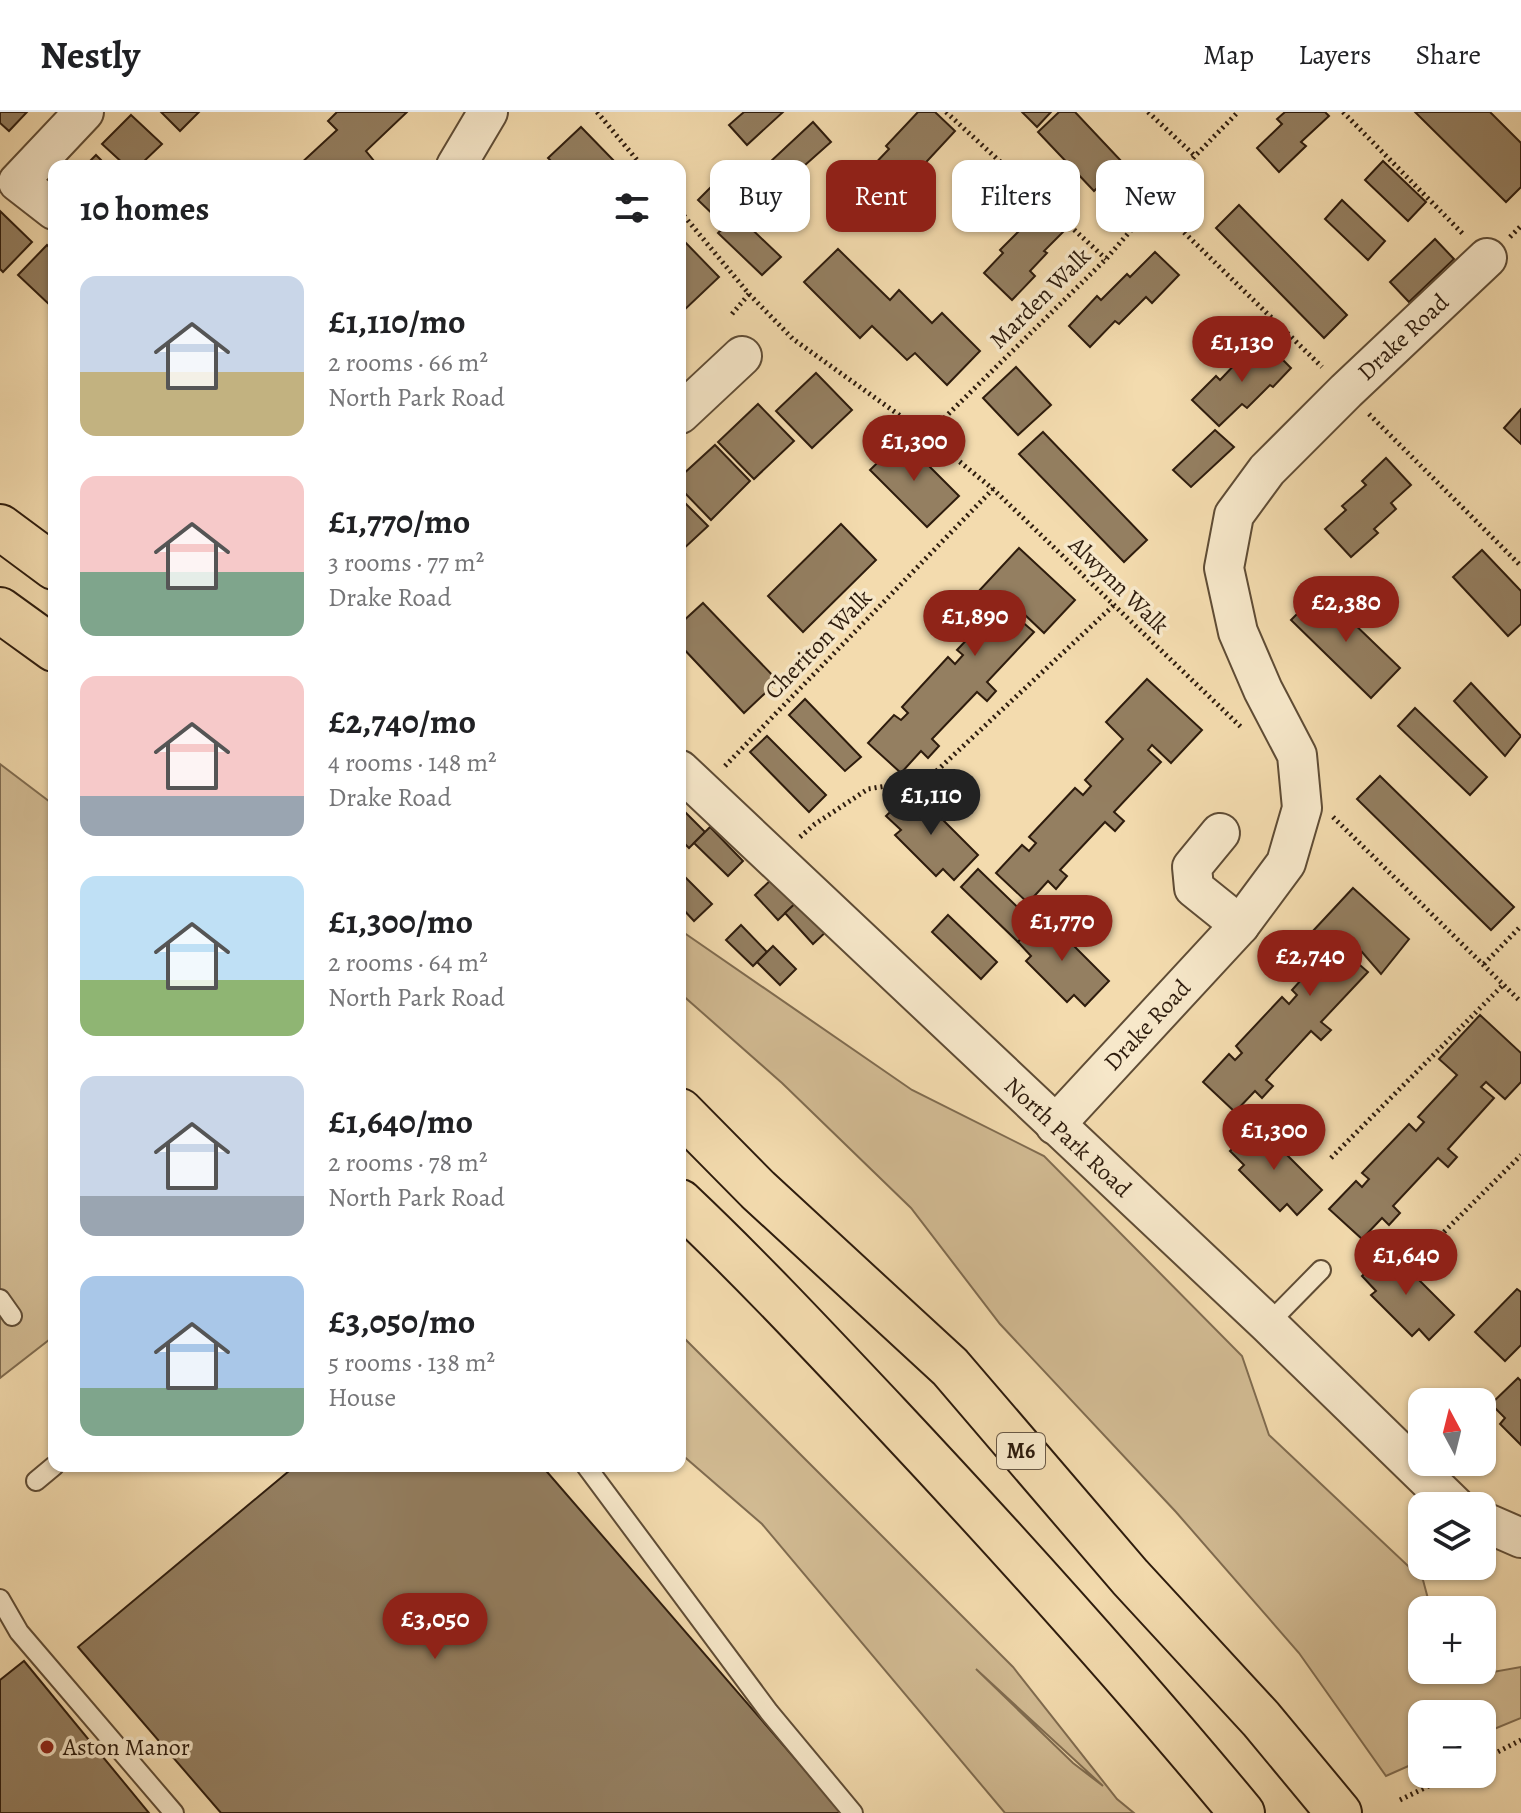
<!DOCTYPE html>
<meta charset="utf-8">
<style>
:root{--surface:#fff;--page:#f6f6f6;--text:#202124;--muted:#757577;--line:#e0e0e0;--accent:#8f2418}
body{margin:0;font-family:Alegreya,serif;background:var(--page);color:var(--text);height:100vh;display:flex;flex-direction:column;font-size:30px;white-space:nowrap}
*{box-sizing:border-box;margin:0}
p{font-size:26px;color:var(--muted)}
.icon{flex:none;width:44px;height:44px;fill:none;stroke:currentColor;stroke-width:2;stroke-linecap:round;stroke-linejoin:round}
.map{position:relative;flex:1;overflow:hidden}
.panel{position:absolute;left:48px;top:48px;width:638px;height:1312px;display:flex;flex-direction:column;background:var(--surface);border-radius:16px;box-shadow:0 2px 6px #0004}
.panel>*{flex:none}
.hud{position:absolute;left:710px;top:48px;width:690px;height:72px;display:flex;gap:16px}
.needle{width:52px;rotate:353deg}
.buttons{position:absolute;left:1408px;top:1276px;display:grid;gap:16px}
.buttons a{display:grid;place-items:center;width:88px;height:88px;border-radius:16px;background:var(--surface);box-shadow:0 2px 6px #0004;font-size:40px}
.price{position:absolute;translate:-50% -68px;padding:0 18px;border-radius:28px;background:var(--accent);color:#fff;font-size:26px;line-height:52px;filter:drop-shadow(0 2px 4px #0008)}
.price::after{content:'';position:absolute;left:50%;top:48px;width:24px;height:18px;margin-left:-12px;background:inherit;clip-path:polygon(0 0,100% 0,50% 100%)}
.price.selected{background:#222;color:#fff}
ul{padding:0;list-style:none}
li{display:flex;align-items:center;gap:24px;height:200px;padding:0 32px}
li span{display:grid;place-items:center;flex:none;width:224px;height:160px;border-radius:16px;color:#555}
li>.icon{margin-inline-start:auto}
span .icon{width:96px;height:96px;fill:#fffc;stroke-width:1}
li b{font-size:34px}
h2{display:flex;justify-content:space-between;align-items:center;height:96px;padding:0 32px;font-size:34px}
.chip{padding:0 28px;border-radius:16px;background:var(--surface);box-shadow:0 2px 6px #0004;font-size:28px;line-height:72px}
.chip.selected{background:var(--accent);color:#fff}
header{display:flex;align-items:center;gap:48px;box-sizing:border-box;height:112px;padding:0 40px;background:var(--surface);border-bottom:2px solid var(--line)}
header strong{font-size:38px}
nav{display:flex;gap:44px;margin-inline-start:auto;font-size:28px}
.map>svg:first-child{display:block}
</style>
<header>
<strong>Nestly</strong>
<nav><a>Map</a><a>Layers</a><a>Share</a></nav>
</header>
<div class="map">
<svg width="1521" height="1701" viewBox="0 0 1521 1701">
<rect width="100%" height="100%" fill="#f3dbae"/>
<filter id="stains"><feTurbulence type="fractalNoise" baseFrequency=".0025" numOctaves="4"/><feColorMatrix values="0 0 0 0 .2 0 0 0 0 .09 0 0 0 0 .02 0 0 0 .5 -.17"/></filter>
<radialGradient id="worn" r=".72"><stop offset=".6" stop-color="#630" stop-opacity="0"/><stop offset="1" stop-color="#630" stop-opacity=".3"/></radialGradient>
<g fill="#d2bb93" stroke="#806c50" stroke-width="2" fill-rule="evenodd">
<path d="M0,652L54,693V1224L0,1266Z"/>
<path d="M680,818L912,978L1044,1044L1242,1244L1269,1323L1423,1468L1431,1498H1422V1558H1450L1454,1567L1521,1555V1606L1482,1622V1602H1422V1648L1386,1664L1299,1541L1176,1400L1000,1212L911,1096L782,971L680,881Z"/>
<path d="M680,1222L1013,1555L1117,1687L1134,1701H1005L762,1412L680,1341ZM976,1557L1103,1674L1073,1651Z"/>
</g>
<g fill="#947f61" stroke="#2e1c0d" stroke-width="2">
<path d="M0,0H27L9,19L0,11Z"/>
<path d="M161,0H199L180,19Z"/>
<path d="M337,0H407L366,39L374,49L369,54H298L337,18L328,9Z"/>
<path d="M744,0H783L747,33L729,13Z"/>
<path d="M918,0H935L955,19L916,61L919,64L879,107L849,79L889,37L886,34Z"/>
<path d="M1022,0H1051L1037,15Z"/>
<path d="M1059,0H1075L1123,51L1094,79L1038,20Z"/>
<path d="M1285,0H1325L1329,4L1301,30L1306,34L1279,60L1257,36L1282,12L1277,7Z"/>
<path d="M1415,0H1490L1521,31V75L1506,90Z"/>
<path d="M131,3L162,32L139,54H126L102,32Z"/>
<path d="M813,10L831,30L787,69L770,50Z"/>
<path d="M581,15L619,54H556L548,46Z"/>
<path d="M96,43L107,54H85Z"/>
<path d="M1383,49L1426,90L1408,109L1365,68Z"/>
<path d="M716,70L743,97L737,103L781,145L762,163L718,121L725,114L698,88Z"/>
<path d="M1342,88L1385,129L1368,148L1325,107Z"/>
<path d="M1037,93L1064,119L1044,139L1047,141L1030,159L1035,164L1012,188L984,161L1003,141L1000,138L1019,119L1015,115Z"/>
<path d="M1239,93L1347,203L1324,226L1216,116Z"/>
<path d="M0,99L32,130L3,160L0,157Z"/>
<path d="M1435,127L1454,147L1409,190L1390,170Z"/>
<path d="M683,128L719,165L680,202V131Z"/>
<path d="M47,133L54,140L53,196L18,163Z"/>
<path d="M838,137L890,188L899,178L932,211L942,201L980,239L947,273L915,241L907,248L872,214L860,226L804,170Z"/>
<path d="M1155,140L1179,163L1152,191L1146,185L1119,212L1115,209L1090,235L1069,214L1097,184L1101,188L1127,162L1130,165Z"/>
<path d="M1265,230L1291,256L1273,275L1270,273L1247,296L1242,292L1219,314L1192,288L1216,264L1220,268L1241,246L1245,250Z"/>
<path d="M1016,255L1051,293L1018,323L983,286Z"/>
<path d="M816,261L852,298L812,336L776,299Z"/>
<path d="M758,292L794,329L754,367L718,330Z"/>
<path d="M1521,297V332L1504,316Z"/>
<path d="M1215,318L1234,335L1191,375L1173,358Z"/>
<path d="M1043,320L1147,428L1124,450L1019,342Z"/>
<path d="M902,327L959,384L927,415L870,358Z"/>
<path d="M715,333L750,369L711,408L680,376V365Z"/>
<path d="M1386,346L1411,373L1391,391L1396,397L1374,417L1378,421L1351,445L1325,417L1346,398L1342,394L1366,373L1362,369Z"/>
<path d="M680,386L708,414L680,440Z"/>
<path d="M841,412L876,448L803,520L768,484Z"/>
<path d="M1019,436L1075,488L1044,521L1025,503L1020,508L1034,520L987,570L996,579L987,589L977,580L932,627L939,634L928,646L921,639L901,661L868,631L894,603L901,608L908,601L902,595L948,545L955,552L963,543L957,538L996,497L978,480Z"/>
<path d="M1482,438L1521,479V512L1508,524L1453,465Z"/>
<path d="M1320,479L1400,556L1371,586L1291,508Z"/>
<path d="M703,491L778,569L744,601L680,533V512Z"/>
<path d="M1147,567L1202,618L1171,651L1152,633L1148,638L1161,650L1114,700L1124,709L1115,719L1105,710L1060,758L1067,764L1056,777L1048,769L1028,791L996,761L1022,733L1029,739L1036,731L1029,725L1075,676L1083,683L1091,674L1085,668L1123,627L1106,610Z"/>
<path d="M1471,571L1521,624L1505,644L1454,589Z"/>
<path d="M805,587L861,645L845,659L789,603Z"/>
<path d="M1415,596L1487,665L1470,683L1398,614Z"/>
<path d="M767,624L826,683L809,700L750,640Z"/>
<path d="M1380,664L1514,795L1491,818L1357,687Z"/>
<path d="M913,678L978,743L954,768L943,757L936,764L895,723L901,718L886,704Z"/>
<path d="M681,696L705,720L689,736L680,727Z"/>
<path d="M710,715L743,749L728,764L694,731Z"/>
<path d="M978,757L1035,812L1018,830L961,775Z"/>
<path d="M680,760L712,792L694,809L680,794Z"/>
<path d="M774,765L797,790L778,808L755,783Z"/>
<path d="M1353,776L1409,827L1381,862L1362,840L1354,848L1368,860L1321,910L1331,918L1321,928L1311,919L1266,968L1273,974L1262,986L1255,979L1235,1000L1203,970L1229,942L1235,948L1242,941L1236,934L1282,885L1289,892L1297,883L1292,878L1330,836L1312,820Z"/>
<path d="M802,785L830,816L813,832L785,801Z"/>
<path d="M948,803L997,850L981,867L932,820Z"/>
<path d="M1044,804L1109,869L1085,894L1074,883L1067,890L1026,849L1031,844L1018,830Z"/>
<path d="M741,813L767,840L753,854L726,828Z"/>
<path d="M773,834L796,857L780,873L757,850Z"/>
<path d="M1480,903L1521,941V970L1505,987L1486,970L1481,975L1494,986L1448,1037L1457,1045L1448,1055L1438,1046L1393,1094L1400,1101L1389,1113L1382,1106L1362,1127L1329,1097L1356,1069L1362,1075L1369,1067L1362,1061L1409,1012L1416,1019L1424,1010L1418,1005L1457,963L1439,947Z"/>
<path d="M1257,1013L1322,1078L1297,1103L1287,1092L1280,1099L1239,1058L1244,1053L1230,1039Z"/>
<path d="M1389,1138L1454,1203L1429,1228L1419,1217L1412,1224L1371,1183L1376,1179L1362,1164Z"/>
<path d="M1517,1177L1521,1180V1233L1505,1249L1475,1220Z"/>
<path d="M1518,1266L1521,1269V1333L1500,1312L1505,1306L1491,1292Z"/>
<path d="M295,1354H542L842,1701H221L78,1535Z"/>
<path d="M24,1549L149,1701H0V1568Z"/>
</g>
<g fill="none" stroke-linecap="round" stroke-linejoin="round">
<g stroke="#5f4c35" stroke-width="22">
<g id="lane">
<path d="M0,1187L12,1204"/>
<path d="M1268,1212L1321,1158"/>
<path d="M586,1354L769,1600L853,1701"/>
<path d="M36,1369L54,1354"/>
<path d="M0,1487L19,1520L174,1701"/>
</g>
</g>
<g stroke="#5f4c35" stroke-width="42">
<g id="street">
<path d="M456,54L488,0"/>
<path d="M54,98L18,70L84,0"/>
<path d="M680,302L742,244"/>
<path d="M680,658L1268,1212L1455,1394"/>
<path d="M1220,721L1192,755L1194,776L1240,813"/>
<path d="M1055,1013L1240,813L1286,751L1302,696L1297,643L1263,578L1238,520L1224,456L1234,403L1267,358L1346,279L1487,146"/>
<path d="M1482,1409L1521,1426"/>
</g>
</g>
<g stroke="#2e1c0d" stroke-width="48">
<g id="highway">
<path d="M0,415L54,455"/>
<path d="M0,498L54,537"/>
<path d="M680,999L758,1078L950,1255L1130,1465L1261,1607L1339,1701"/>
<path d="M680,1090C752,1158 819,1230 887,1302C1009,1432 1128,1564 1242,1701"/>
</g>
</g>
<g stroke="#2e1c0d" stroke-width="5" stroke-dasharray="2 4" stroke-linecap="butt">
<path d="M597,0L642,54"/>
<path d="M946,0L1106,147"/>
<path d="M1148,0L1195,44"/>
<path d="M1343,0L1463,122"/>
<path d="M1154,91L1322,255"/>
<path d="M680,99L749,182L793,227L927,323L993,377L1243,617"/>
<path d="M1510,125L1521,114"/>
<path d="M732,202L749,182"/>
<path d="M1369,302L1521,454"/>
<path d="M927,323L1106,147L1195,44L1238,0"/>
<path d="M725,654L993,377"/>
<path d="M1333,705L1521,890"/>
<path d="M800,725L815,712L868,677L928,667L1114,493"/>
<path d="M1484,852L1521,814"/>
<path d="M1331,1046L1503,873"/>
<path d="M1427,1137L1521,1043"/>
<path d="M1482,1648L1521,1628"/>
<path d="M1400,1688L1453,1662"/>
</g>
<use href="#lane" stroke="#f7e8ca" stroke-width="18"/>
<use href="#street" stroke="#f7e8ca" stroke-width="38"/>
<use href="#highway" stroke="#f3dbae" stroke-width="44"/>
</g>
<circle fill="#8f2418" stroke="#f7e8ca" stroke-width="3" cx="47" cy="1635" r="8"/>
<g text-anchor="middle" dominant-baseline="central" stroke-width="7" stroke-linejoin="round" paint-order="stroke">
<rect fill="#f7e8ca" stroke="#6a5946" stroke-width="2" x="997" y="1321" width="48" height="36" rx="6"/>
<g font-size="22" font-weight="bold" fill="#2e1c0d">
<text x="1021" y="1339">M6</text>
</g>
<g font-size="24" fill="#2e1c0d" stroke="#f7e8ca">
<text transform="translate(1040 186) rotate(-45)">Marden Walk</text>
<text transform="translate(1403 225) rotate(-43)">Drake Road</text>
<text transform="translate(1119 473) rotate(44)">Alwynn Walk</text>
<text transform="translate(818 532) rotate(-46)">Cheriton Walk</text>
<text transform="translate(1147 913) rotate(-47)">Drake Road</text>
<text transform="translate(1068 1025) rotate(43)">North Park Road</text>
</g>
<g font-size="24" fill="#2e1c0d" stroke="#f7e8ca" text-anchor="start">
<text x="63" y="1635">Aston Manor</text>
</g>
</g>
<rect width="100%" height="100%" filter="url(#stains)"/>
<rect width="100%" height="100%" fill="url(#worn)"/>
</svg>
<div class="buttons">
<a><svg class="needle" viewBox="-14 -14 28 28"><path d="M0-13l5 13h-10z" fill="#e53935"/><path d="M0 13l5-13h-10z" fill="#757577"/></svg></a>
<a><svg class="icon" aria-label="layers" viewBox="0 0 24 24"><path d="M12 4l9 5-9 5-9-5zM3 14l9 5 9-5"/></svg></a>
<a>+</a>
<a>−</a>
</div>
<b class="price" style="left:1242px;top:272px">£1,130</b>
<b class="price" style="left:914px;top:371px">£1,300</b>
<b class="price" style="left:1346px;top:532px">£2,380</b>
<b class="price" style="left:975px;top:546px">£1,890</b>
<b class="price selected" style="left:931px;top:725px">£1,110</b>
<b class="price" style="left:1062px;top:851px">£1,770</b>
<b class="price" style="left:1310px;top:886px">£2,740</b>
<b class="price" style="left:1274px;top:1060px">£1,300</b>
<b class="price" style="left:1406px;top:1185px">£1,640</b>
<b class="price" style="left:435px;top:1549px">£3,050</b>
<div class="hud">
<a class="chip">Buy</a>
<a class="chip selected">Rent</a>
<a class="chip">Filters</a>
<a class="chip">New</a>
</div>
<section class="panel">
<h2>10 homes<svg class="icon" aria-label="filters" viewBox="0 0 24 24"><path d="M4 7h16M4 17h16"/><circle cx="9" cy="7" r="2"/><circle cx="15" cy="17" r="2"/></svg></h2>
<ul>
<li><span style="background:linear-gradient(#c9d6e8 60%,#c2b280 0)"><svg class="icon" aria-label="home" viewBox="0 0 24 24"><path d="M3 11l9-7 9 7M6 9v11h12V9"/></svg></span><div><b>£1,110/mo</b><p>2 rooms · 66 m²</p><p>North Park Road</p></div></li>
<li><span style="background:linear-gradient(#f6c9c9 60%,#7fa58c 0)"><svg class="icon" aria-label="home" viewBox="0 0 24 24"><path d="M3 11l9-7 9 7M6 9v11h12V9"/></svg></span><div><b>£1,770/mo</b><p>3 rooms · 77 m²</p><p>Drake Road</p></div></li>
<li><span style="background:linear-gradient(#f6c9c9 75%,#9aa5b1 0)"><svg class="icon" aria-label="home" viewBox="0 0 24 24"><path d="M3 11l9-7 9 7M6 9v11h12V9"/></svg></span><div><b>£2,740/mo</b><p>4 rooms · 148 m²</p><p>Drake Road</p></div></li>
<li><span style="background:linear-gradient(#bfe0f5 65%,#8fb573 0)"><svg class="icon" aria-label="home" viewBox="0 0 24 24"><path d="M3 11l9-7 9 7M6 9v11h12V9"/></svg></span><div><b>£1,300/mo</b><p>2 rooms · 64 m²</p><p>North Park Road</p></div></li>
<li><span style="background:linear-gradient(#c9d6e8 75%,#9aa5b1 0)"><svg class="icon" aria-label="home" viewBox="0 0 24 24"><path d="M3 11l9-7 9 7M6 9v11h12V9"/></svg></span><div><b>£1,640/mo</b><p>2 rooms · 78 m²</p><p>North Park Road</p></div></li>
<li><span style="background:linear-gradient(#a9c7e8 70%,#7fa58c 0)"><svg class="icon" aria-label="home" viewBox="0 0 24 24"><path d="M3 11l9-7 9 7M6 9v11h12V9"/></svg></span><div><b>£3,050/mo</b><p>5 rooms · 138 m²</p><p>House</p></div></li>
</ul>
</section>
</div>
